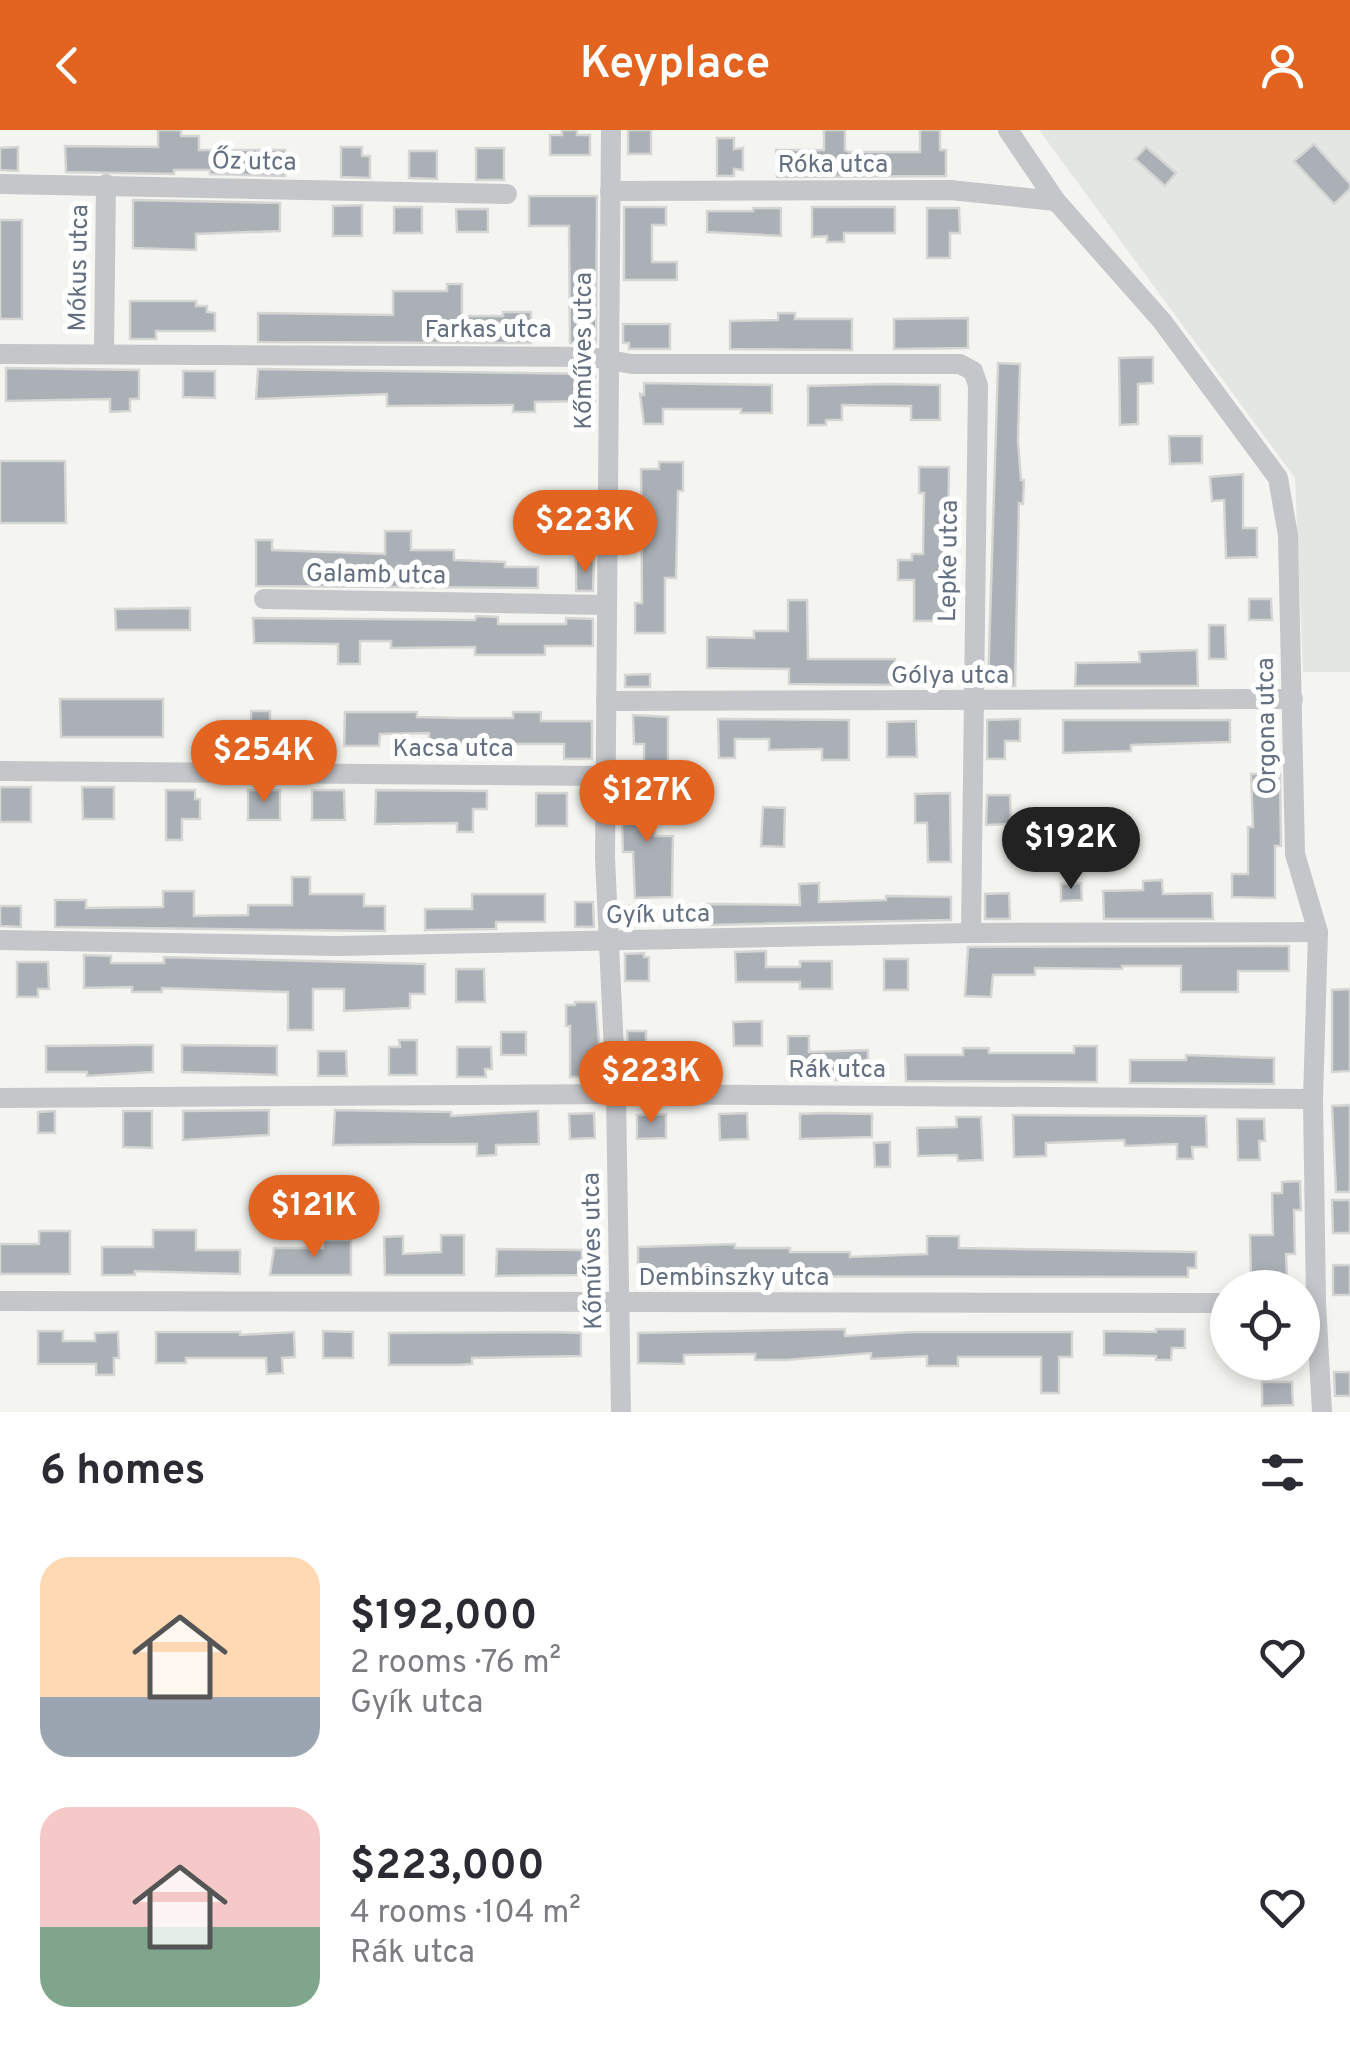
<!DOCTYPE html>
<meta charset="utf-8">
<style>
:root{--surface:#fff;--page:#f2f2f3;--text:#2b2b33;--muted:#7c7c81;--accent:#e36421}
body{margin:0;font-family:Overpass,sans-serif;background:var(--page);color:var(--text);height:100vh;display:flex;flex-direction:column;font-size:38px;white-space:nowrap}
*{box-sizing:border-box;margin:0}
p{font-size:32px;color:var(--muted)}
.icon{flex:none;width:55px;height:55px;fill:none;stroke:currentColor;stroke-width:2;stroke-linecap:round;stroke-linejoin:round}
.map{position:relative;height:1282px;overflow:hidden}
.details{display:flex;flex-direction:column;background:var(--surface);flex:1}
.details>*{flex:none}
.tools{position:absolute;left:1210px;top:1140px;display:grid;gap:20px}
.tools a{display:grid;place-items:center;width:110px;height:110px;border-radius:50%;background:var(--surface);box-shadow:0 5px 15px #0003;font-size:50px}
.price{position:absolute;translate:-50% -85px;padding:0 22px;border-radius:35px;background:var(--accent);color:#fff;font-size:32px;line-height:65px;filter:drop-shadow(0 2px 5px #0008)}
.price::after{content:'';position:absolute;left:50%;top:60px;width:30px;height:22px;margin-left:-15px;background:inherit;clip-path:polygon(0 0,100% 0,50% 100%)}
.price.active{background:#222;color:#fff}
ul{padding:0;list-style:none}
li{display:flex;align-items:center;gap:30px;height:250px;padding:0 40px}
li span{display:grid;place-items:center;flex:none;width:280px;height:200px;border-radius:30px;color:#555}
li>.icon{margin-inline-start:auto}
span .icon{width:120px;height:120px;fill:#fffc;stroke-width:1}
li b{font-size:42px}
h2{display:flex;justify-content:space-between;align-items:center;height:120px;padding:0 40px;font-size:42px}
header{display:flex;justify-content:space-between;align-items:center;height:130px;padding:0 40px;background:var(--accent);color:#fff;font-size:45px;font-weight:600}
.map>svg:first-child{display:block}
</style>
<header><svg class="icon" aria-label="back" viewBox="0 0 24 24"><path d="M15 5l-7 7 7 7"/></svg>Keyplace<svg class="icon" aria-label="person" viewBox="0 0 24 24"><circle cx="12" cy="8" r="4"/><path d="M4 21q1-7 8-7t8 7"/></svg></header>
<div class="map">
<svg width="1350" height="1282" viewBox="0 0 1350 1282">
<rect width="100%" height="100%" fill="#f4f4f0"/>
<path fill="#e4e6e3" d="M1039,0H1350V542H1303L1295,348Z"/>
<g fill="#aab0b6" stroke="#d5d5d3" stroke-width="2.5">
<path d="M158,0H181V6H199V20H285V46L210,44V40H174V44L66,42L65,16L158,17Z"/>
<path d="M562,0H577V5H590V25H550V5H562Z"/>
<rect x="628" y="0" width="23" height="24"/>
<path d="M824,0H845V20L849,22H920V0H940V20H946V46L777,47L776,20H824Z"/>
<path d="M717,8H734V19L743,18V40L734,39V46H717Z"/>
<path d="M1314,14L1350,54V59L1334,74L1294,31Z"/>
<path d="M18,17V41L0,40V18Z"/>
<path d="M341,17H362V26H370V48L341,47Z"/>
<path d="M1146,17L1176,43L1165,56L1135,29Z"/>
<rect x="476" y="18" width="28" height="32"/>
<path d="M409,21H437V49L409,48Z"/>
<path d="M529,66H597L596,213H570L569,96H529Z"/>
<path d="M133,70L280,73V101L196,104V120L133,118Z"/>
<path d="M362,75V106H333V76Z"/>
<rect x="394" y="77" width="28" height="26"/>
<path d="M624,77H666V95H652V132H677V150H624Z"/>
<path d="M812,77H895V103H844V112H827V106L812,107Z"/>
<path d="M753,78H781V106L707,102V81H753Z"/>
<path d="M927,78H959L960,103H950V128H927Z"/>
<path d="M456,79H488V102H457Z"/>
<rect x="0" y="90" width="22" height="99"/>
<path d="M447,154H462V186H503V182H531V213L258,212V183L393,185V161H447Z"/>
<path d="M130,171H196V176H207V182L215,183V201H156V209H130Z"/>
<path d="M778,183H795V189H852V220L730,219V191L778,190Z"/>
<path d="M968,188V218L894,219V189Z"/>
<path d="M623,194H670V219H629V213H623Z"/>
<path d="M1153,227V253L1138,254V294L1120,295L1119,228Z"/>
<path d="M998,233L1020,234L1018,310L1021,350H1024L1023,374L1019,373L1015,556H988Z"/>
<path d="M6,238L139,240V269H130V281L110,282V269L6,271Z"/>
<path d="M258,239L595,244V271L535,272V282H513V275L387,276V264L256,269Z"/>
<path d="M183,241H215V268L183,267Z"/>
<path d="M644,253L772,255V283H741V279H663V294H644L640,264L644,265Z"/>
<path d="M886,254L940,255V290H911V276L842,275V290H826V295H808V256Z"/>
<path d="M1169,306H1202V333L1170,334Z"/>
<path d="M0,331H65L66,393H0Z"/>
<path d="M659,332H683V361H678L676,448H665V503H635V473H642L641,339H659Z"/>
<path d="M919,337H949L948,406L944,407L945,491H914V450H898V430H912V424H923L924,363H919Z"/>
<path d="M1243,344V398H1257V427L1226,428L1224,370L1212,371L1210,347Z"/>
<path d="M385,401H411V420H454V430L505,432V437H538V458L256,456V410H272V420L385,424Z"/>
<path d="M576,429H594L593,461H576Z"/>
<path d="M1249,469H1271L1272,490H1249Z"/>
<path d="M788,470H807L808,529H895V555L789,554V539L707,538V507L754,508V501H788Z"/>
<path d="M190,478V500H116L115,479Z"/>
<path d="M476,486L498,487V494H566V488L593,489V516H545V525H475V517L391,518V511H360V534H338V514L254,513L253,488L475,490Z"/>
<path d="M1209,495H1225L1226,529H1209Z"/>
<path d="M1197,520L1198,556H1075L1076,533L1140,532L1139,522Z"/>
<path d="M650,544V557H625V545Z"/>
<path d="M60,569H163V607H61Z"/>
<path d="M251,581H270V601H279V626H251Z"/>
<path d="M345,582H417V587L459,588H513V582H541V591H592V629H564V614H501V621H474V617H429V603L380,604L379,616H344Z"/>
<path d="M633,585L668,587V650L644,651V614H634Z"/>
<path d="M718,589L849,590V630H822V619L769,620V609H735V628H719Z"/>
<path d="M1020,589V611H1005V629H987V590Z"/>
<path d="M1063,590H1230V612L1131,615V621L1063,623Z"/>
<path d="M916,591L917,627H887V592Z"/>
<path d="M1251,644H1280L1281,716H1275V768L1232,767V744H1248V697H1253Z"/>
<path d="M637,654H656L655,706H673L672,767L635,768L633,722H623L622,694H626V661H637Z"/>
<rect x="0" y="657" width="31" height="35"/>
<path d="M82,657H114V689H83Z"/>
<path d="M166,660H195V669H200V689H182V710H166Z"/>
<rect x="248" y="660" width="32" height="30"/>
<path d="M312,660H344L345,690H312Z"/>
<path d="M376,660L487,661V679H473V702H457V693L375,694Z"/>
<rect x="536" y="663" width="31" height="33"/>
<path d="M950,663L951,732H928L927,693H915V664Z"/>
<path d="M987,665H1010L1011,694L986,695Z"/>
<path d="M763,677L785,678L784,717L761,716Z"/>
<path d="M292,747H310V764H364V776H385V801L55,797V770H86V778L163,777V761H194V786L248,785V775H292Z"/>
<path d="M1162,750L1163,764L1212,763L1213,789H1104L1103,761L1143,760V751Z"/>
<path d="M819,753V772L886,770V766L951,767V790L707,795L706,774L800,775L799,754Z"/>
<path d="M1081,753L1082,770L1061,771V754Z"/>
<path d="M1009,763L1010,789H985V764Z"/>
<path d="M472,764H545V792H496V799L425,800V779H472Z"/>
<path d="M575,772H593L594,797H575Z"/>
<path d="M0,776H21V797L0,796Z"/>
<path d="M621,776H644V796H622Z"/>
<path d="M1289,816V841H1238V862H1181V836H1122V839L1035,838V845H993L991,867L965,866L968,817Z"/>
<path d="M766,821V837H800V831H832V859H800V852H736L735,822Z"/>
<path d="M644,823V827H649V851H625V824Z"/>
<path d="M84,825L111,826V833H164V827L425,834V864H410V878L344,881V859H313V900H288V862L162,858V862H132V857L84,858Z"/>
<rect x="884" y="829" width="24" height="31"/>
<path d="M17,832H48L49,859H38V867H17Z"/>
<path d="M456,839H484L485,872H456Z"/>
<path d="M1350,859V941L1332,942V860Z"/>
<path d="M575,872H596L601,940H596L597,947H570V896H566V875H575Z"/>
<path d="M762,891V916H734L733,892Z"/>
<path d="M627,901H646V940H629Z"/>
<rect x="501" y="902" width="25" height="23"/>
<path d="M788,906H809V922L868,920V950H788Z"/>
<path d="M399,910H417V945H389V917H400Z"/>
<path d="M679,913H700V921H707V939H700V948H679Z"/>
<path d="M135,915H153V942L87,946V942H46V916Z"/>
<path d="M182,915L277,916V945L182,942Z"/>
<path d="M1074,916H1097V952L906,951L905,925H963V918H989V923H1074Z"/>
<path d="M457,917H491L492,939H485L486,947H457Z"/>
<path d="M318,921H346L347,946H318Z"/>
<path d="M1186,925L1274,928V954L1130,953V930H1186Z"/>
<path d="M1350,975V1062H1336L1332,976Z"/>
<path d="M269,980V1005L183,1010V981Z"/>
<path d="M335,980L451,982V986L538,981L539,1014L496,1015V1025L477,1026V1014L333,1015Z"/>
<path d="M55,981V1003H38V982Z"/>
<path d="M123,981H152V1018L123,1017Z"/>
<path d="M594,983L595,1008L570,1009L569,984Z"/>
<path d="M747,983L748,1009L720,1010L719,984Z"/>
<path d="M824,983L872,984V1007L800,1009V984Z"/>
<path d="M666,984V1008L637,1009V985Z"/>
<path d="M1013,985L1206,986L1207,1017H1192L1193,1029H1177V1014L1125,1016L1124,1010L1046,1013V1026L1014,1027Z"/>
<path d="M956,987H981L983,1030L958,1031L957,1025L918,1026L917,998L957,997Z"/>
<path d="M1237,989H1264L1265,1011H1259L1260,1030H1238Z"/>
<path d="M890,1012V1037H875L874,1013Z"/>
<path d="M1300,1051L1301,1080H1294L1295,1124H1286L1287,1146L1251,1147L1250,1105H1273L1272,1063H1282V1052Z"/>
<path d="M1332,1070H1350V1103H1333Z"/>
<path d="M153,1100H196V1120H240V1144L135,1141V1145H102V1117H153Z"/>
<path d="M39,1101H70V1144H0V1114H39Z"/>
<path d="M441,1105H464V1145H385L384,1107L403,1106V1124L441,1122Z"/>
<path d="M927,1106H959V1118L1196,1122V1138H1188V1147L638,1146V1117L735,1114V1118H790V1122H850V1127L927,1124Z"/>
<path d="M323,1110H351V1145H270L274,1118H323Z"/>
<path d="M497,1119L582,1120V1145L496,1146Z"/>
<rect x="1333" y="1135" width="17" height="30"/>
<path d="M845,1199V1206L913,1202H1072V1227H1059V1263H1041V1227H958V1236H927V1226L871,1229V1223L785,1230H755V1224L684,1225V1234L638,1233V1203Z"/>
<path d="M1156,1199H1185V1218H1172L1171,1230H1156V1226L1104,1225V1201L1156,1202Z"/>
<path d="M38,1201H63V1211H95V1203L118,1202L119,1228H114V1245H96V1234H38Z"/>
<path d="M323,1201L353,1202V1228H323Z"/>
<path d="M156,1202H240V1205L294,1202L295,1227L282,1228L283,1243L267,1244L266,1228H186V1233H156Z"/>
<path d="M553,1202L581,1203V1226L472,1228V1234L456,1235H389V1203Z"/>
<path d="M1334,1242H1350V1266H1335Z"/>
<path d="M1262,1252H1292L1293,1275L1262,1276Z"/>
</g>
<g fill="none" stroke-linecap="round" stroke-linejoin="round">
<g stroke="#c4c6ca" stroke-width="20">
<path d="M611,0L605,728L616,964L621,1282"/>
<path d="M1008,0L1056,71L1162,191L1278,348L1288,405L1295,724L1318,802L1313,969L1316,1173L1322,1282"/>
<path d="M0,54L507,64"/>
<path d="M610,61L950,60L1056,71"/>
<path d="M104,223L106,54"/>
<path d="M0,224L591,227L632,234H960L973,241L978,255L971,803"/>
<path d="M264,469L606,475"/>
<path d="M606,571L1293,569"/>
<path d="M0,641L606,646"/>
<path d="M0,810L338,816L971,803L1318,802"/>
<path d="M0,968L616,964L1313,969"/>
<path d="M0,1171L1228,1173"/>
</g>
</g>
<g text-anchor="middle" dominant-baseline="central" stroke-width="10" stroke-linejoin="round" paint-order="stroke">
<g font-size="25" fill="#637081" stroke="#fff">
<text transform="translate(254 33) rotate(1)">Őz utca</text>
<text x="833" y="36">Róka utca</text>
<text transform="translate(80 138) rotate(-89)">Mókus utca</text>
<text x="488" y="201">Farkas utca</text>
<text transform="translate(585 221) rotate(-90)">Kőműves utca</text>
<text transform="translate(950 431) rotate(-89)">Lepke utca</text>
<text transform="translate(376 446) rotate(1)">Galamb utca</text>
<text x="950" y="547">Gólya utca</text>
<text transform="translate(1268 596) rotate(-91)">Orgona utca</text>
<text x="453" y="620">Kacsa utca</text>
<text transform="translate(658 786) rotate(-1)">Gyík utca</text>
<text x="837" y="941">Rák utca</text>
<text transform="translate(594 1121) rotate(-91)">Kőműves utca</text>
<text x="734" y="1149">Dembinszky utca</text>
</g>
</g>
</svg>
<div class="tools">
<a><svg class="icon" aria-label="locate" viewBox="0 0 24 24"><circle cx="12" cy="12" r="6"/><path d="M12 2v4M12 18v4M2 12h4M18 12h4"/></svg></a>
</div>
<b class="price" style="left:585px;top:445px">$223K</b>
<b class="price" style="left:264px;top:675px">$254K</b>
<b class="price" style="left:647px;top:715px">$127K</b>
<b class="price active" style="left:1071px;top:762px">$192K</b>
<b class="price" style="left:651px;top:996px">$223K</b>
<b class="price" style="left:314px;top:1130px">$121K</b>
</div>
<section class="details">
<h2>6 homes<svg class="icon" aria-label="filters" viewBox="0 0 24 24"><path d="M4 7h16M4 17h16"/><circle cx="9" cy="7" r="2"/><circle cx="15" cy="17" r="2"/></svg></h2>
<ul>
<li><span style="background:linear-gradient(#ffd9b3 70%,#9aa5b1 0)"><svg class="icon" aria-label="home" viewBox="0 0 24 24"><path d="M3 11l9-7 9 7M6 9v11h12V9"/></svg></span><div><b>$192,000</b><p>2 rooms · 76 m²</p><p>Gyík utca</p></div><svg class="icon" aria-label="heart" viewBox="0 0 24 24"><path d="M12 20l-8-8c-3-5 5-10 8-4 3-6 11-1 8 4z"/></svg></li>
<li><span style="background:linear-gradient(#f6c9c9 60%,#7fa58c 0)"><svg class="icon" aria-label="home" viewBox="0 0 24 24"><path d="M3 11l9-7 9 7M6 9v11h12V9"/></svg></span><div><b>$223,000</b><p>4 rooms · 104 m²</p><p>Rák utca</p></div><svg class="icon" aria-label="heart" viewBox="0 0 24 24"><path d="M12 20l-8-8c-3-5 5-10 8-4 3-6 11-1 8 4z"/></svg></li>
</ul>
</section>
